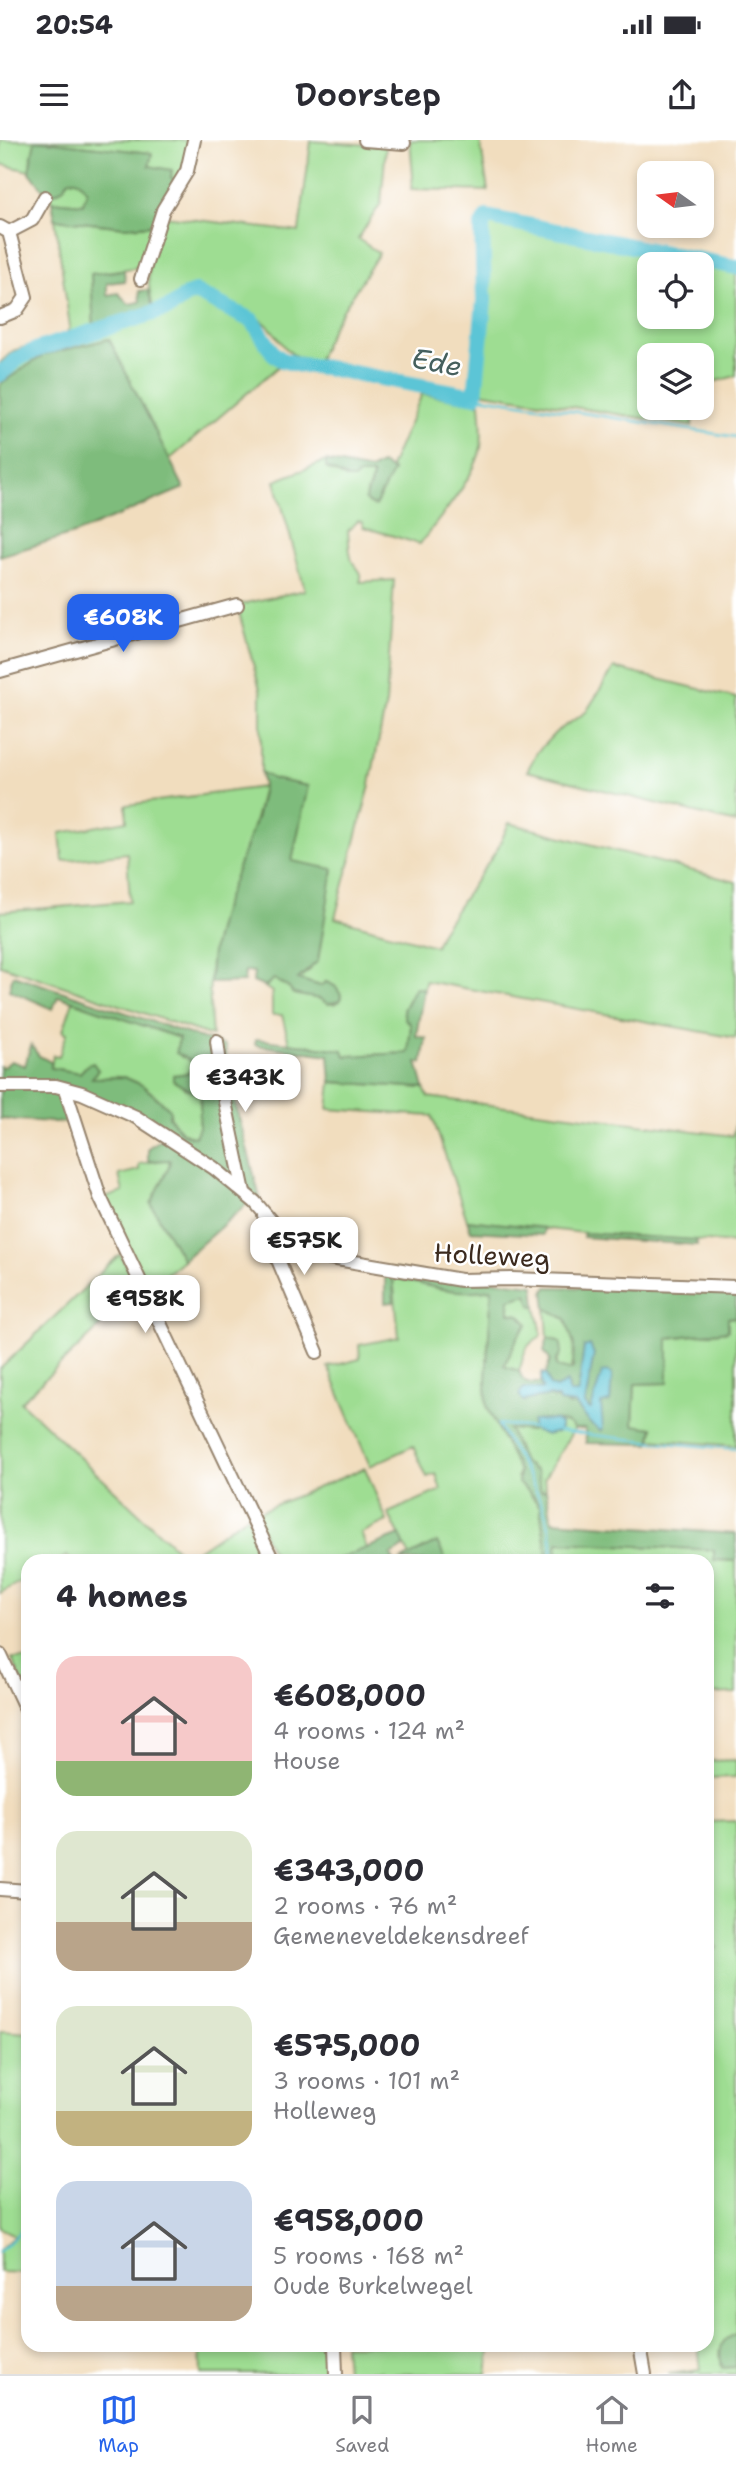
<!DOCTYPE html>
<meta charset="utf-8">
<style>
:root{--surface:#fff;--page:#f2f2f3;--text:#2b2b33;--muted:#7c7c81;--line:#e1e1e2;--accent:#2563eb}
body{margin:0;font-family:"Shantell Sans",sans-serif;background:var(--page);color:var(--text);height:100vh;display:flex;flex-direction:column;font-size:26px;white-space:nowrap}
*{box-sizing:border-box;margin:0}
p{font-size:23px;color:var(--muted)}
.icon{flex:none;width:38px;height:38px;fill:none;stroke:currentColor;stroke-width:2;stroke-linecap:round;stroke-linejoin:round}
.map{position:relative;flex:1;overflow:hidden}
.panel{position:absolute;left:21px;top:1414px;width:693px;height:798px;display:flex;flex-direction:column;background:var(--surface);border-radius:21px;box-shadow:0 4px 10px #0003}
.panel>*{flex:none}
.needle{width:46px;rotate:284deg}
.tools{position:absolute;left:637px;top:21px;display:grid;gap:14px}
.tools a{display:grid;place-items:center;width:77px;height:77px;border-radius:14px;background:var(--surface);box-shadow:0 4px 10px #0003;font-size:35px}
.price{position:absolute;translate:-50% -60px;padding:0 16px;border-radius:14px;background:#fff;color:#222;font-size:23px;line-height:46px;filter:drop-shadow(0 2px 4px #0008)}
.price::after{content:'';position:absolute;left:50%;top:42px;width:21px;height:16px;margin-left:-10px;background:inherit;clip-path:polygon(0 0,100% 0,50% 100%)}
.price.on{background:var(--accent);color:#fff}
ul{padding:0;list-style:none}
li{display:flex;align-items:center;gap:21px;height:175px;padding:0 35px}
li span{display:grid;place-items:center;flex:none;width:196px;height:140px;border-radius:21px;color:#555}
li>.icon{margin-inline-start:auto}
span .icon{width:84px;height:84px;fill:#fffc;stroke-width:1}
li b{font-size:30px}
h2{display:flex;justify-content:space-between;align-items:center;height:84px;padding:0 35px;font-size:30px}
.status{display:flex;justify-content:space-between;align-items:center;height:49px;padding:0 35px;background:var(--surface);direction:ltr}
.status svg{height:19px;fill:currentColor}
header{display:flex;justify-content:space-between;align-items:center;height:91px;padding:0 35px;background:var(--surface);font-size:32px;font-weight:600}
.menu{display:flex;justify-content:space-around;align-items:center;height:98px;border-top:2px solid var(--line);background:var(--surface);font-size:19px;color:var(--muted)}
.menu a{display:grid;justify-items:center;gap:4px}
.menu .on{color:var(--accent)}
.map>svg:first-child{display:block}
</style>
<div class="status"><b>20:54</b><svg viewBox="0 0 49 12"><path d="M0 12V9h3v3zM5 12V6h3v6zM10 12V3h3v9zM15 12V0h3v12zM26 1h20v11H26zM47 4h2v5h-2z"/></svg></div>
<header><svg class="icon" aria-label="menu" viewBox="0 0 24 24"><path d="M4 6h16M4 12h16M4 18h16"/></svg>Doorstep<svg class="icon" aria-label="share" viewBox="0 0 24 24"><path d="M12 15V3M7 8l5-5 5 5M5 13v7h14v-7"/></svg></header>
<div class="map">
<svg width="736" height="2234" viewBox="0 0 736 2234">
<rect width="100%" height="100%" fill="#fff"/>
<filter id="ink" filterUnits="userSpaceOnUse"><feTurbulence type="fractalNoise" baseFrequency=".0143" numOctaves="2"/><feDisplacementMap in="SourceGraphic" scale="14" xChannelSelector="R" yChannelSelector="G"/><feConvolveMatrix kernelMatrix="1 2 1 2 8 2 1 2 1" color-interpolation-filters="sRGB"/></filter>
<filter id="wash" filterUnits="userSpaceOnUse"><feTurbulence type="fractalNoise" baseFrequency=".00686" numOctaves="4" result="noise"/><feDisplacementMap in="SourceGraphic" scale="28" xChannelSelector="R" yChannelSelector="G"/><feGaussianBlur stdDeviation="1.57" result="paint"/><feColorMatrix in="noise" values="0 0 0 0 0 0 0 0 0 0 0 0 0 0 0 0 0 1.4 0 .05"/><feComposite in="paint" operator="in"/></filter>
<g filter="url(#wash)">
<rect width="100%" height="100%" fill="#f1ddbe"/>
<g fill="#9edd92" stroke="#6c8458" stroke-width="2">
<path d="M0,0H190L187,18L177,41L171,38L172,30L149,27L152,13L36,0L29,31L0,24Z"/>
<path d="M410,0H480L488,51L411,49L413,36Z"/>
<path d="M311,1L386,6L381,63L358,99L379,113L333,186L317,221C278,218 285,196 261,180C244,168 224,161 206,151C187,146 171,162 154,171C142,128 151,117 165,76L299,92Z"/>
<path d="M75,39L81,42L87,51L83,64L52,61L48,56L62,49L69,40Z"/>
<path d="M55,79L125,87L154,85L140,127L91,134L94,190L106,186L109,193L150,180L189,161L197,159L206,160L253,186L267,212L279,226L169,320L109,199L44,215L0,244V223L13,211L66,194L70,187Z"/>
<path d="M490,82L701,124H649V177H702V124L736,132V236L702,245V215H649V268H694L692,286L479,252L488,160V88Z"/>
<path d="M422,254L480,263C481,278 483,292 481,307C475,339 439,378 420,404L363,387L362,382L358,381L348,391C349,400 349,413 352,421C357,430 364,431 360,442L394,440L386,563L369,649L335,778L435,806L441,792L498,708L509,683L736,742V898L425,841L424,849L415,847L403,870L405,879L411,885L408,913L344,916L342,910L289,903L282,875H272V852L265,847L274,838L289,848L294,854L320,859L328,864H335L340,861L341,855C336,848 334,844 325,842L321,846L298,839L311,829L292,721L307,646L273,639L261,632V553L237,465L305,450L275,341L326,321V328L348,339L359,335L372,334L373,338L367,352L381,356L386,341L393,331L390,327Z"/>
<path d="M614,528L736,558V683L527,631L537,612L556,592L586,572Z"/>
<path d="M263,647C257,674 250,700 240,726C230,755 216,783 212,814C208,842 210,869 212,896L0,825V772L130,761L127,713L63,721L60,693L127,681L126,665Z"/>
<path d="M73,861L179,898L178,903L181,917L189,919L193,925L184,948L198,953L201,956L199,987L195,997C181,993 169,984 170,969C155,956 139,938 118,937C109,936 100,940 91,938L98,930L87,925L80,933L51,928L53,915L59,916L67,893L63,891Z"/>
<path d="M331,942L424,948L428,957L733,996L736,975V1103L584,1093L467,1080L432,976L328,969Z"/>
<path d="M170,1019L169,1027L151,1064L183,1120L147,1150L104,1058L123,1052L119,1035L139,1030V1024Z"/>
<path d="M120,1114L138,1150L21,1262L185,1417L180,1421H71L67,1416L58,1421H28V1437L0,1453V1229Z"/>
<path d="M393,1137C425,1145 458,1156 492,1149L486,1240L487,1266L519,1331L517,1337L540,1367L548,1421H446L437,1403L410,1416L388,1373L441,1350L436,1334L427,1337L413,1306L370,1326L328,1227L360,1219L359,1205L399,1197Z"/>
<path d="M527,1154L532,1166H536C537,1176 542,1186 541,1196C521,1208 526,1213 519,1231L503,1226L519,1195L528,1184L519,1175L509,1173L510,1158Z"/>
<path d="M546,1168L566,1179C572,1194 579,1215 570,1230L556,1227L560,1202L548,1197Z"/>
<path d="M736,1177V1306L651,1299L653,1288L633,1285L635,1244L668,1243V1198L728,1191V1178Z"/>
<path d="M558,1281L569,1283L574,1289L544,1339L546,1350L541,1351L535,1330L523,1322L508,1288L531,1291L532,1285L535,1291L560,1284Z"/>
<path d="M365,1328L387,1381L361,1393L367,1408L333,1421H277L253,1374Z"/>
<path d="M247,1376L269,1421H200L193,1413Z"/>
<path d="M557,1402L715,1410L714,1420L736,1421V1553L707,1554V1421H556Z"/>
<path d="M12,1519H28V1553Z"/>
<path d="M736,1620V1637L707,1638V1621Z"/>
<path d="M736,1681V2194C718,2199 719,2213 722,2228L736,2227V2234H668L701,2230L698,2205H707V1811L717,1808L707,1781V1682Z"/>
<path d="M0,1891L28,1893V2133L0,2132V2111L14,2095L0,2088Z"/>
<path d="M200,2205H328L329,2234H201Z"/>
<path d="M344,2205H491L487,2234H380V2231L346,2232Z"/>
</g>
<g fill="#7ebc7c" stroke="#5c734d" stroke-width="2">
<path d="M35,0L152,13L149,26L172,30L171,38L177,41L154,85L125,87L55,79L52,61L83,64L87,51C82,44 79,38 69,40L62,49L48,56L29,31Z"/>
<path d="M124,130L125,141L107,143V155L118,153L129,164L140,162L139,151L148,150L154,171L94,190L91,134Z"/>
<path d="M109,199L184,348L77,393L0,416V244L44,215Z"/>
<path d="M326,321L370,330L381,324L393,331L375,366L369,364L365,360L373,338L372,335H359L355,339H348L326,328Z"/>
<path d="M261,632L273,639L308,646L292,721L333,729L318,821L298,839L320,846L326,842L335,846L341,855L340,861L328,864L320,859L293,854L289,848L274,839L265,847L253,842L254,832L245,831L244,842L210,843L212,812L220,777L257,676L263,647Z"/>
<path d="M13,835L225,906L229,939L261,1062L251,1068L248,1063L183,1120L151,1064L169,1027L170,1020L148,1021V1008L167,995L62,944L71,983L0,979V926L4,927L11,921L25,926L31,905L39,916L51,922V928L80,933L87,925L93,923L98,930L92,938L124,937L142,945L170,969L169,977L183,994L195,997L199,987L201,956L173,941V935L189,933L193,925L189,920L176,913L179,898L58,856L53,869L9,850Z"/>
<path d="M415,847L424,849L416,896L426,898L422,923L417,922L424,948L331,942L329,915L255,905L256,899L343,910L345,916L408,913L411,885L405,879L403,870Z"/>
<path d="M467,1080L544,1088L543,1095L471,1091Z"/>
<path d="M584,1093L696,1100L697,1105L583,1097Z"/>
<path d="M356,1125L534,1145L536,1166H532L527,1154L509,1159V1173L519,1175L528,1184L519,1195L504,1226L519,1231C524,1244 527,1243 541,1243L543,1249L524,1248L523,1261L549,1256L569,1265L575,1264L591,1284L601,1269V1264L610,1262L612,1235L598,1245L596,1257L591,1269H589L585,1264L594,1214L584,1207L578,1253L574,1255L569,1253V1246L556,1248L550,1246L546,1234L550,1220L544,1211L548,1197L560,1202C563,1210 562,1214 556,1221L557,1227L570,1230L573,1228L574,1205L566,1179L546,1168L544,1152L547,1147L736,1150V1177L728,1178V1191L668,1198V1243L635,1244L633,1285L653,1288L650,1304L586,1303L585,1289H574C564,1277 547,1280 533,1281L531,1291L509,1289L523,1322L537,1332L541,1351L546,1350L552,1381L736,1394V1421L714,1420V1410L558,1402L556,1421H548L540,1367L534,1357L518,1343L519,1331L487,1266L486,1240L492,1149C457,1156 427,1146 393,1137L394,1162L385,1163V1135L356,1129Z"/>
<path d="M400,1395L405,1406L391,1415L394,1421H333Z"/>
<path d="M437,1402L446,1421H400Z"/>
<path d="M736,2194V2227L722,2228C719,2213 718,2199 736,2194Z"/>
</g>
<g fill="#5bc5d6" stroke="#4b787a" stroke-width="2">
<path d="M590,1205L594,1214L585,1264L588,1269H591L602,1232L608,1231L612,1235L610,1262L601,1264L603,1289L601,1291L591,1284L575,1264L559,1262L558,1258L549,1256L523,1261L519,1254L524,1248L543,1249L541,1240L542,1233L546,1234L550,1246L556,1248L567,1242L569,1253H578L584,1207Z"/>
<path d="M555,1280L560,1284V1288L558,1292L546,1295L535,1291L532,1285V1281Z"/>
</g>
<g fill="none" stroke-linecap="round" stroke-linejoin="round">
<g stroke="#5bc5d6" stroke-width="2.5">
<path d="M475,256L736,297"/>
<path d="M534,1288L498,1284C521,1327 556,1369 552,1421"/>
<path d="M558,1291L654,1302L736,1309"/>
<path d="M0,2112L28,2083"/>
</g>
<path stroke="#5bc5d6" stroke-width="16" d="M0,234L19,218L38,209L169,168L187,155L195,152L253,181L273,213L282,220L300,225L322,227L475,256L484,161L482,85L487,77L736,127"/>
</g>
</g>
<g filter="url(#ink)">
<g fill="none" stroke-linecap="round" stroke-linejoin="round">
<g stroke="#96846e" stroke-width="16">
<g id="minor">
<path d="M365,0L404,3"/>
<path d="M0,87L9,92L26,157L17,170L0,177"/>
<path d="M9,92L32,80L45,57"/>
<path d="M141,139L163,70L187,31L194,0"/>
<path d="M0,531L237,465"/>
<path d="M217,901L225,962L244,1052"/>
<path d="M0,946H56L82,953L136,977L214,1028L255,1062L275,1086L300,1107L325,1117L461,1140L512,1139L736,1147"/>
<path d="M65,949L100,1057L273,1421"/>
<path d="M264,1076L270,1101L317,1212"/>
<path d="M0,1514L28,1574"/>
<path d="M0,1749L28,1751"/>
<path d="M335,2205L336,2234"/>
<path d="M640,2205L645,2234"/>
</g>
</g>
<use href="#minor" stroke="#fff" stroke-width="12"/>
</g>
</g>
<g text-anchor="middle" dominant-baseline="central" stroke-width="5" stroke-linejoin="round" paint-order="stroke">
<g font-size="26" fill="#3b2a1e" stroke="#fff">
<text transform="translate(492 1115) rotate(3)">Holleweg</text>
</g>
<g font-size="28" font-style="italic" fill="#46605e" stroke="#fff">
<text transform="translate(437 222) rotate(11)">Ede</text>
</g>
</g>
</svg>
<div class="tools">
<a><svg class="needle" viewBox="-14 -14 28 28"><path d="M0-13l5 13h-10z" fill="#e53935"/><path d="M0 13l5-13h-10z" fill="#7c7c81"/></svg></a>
<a><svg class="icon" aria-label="locate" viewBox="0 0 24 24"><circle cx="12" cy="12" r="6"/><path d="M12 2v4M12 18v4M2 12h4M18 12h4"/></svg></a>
<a><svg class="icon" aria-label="layers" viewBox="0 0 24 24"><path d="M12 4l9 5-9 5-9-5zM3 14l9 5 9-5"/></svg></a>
</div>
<b class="price on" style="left:123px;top:514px">€608K</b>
<b class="price" style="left:245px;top:974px">€343K</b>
<b class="price" style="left:304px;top:1137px">€575K</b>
<b class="price" style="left:145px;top:1195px">€958K</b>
<section class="panel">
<h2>4 homes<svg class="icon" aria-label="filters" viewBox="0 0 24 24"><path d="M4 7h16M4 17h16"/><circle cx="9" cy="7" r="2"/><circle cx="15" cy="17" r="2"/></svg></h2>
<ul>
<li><span style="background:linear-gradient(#f6c9c9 75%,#8fb573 0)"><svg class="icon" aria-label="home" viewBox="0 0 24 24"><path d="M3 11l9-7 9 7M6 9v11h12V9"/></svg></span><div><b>€608,000</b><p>4 rooms · 124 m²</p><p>House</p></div></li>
<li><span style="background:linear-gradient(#dfe7d0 65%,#b9a48a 0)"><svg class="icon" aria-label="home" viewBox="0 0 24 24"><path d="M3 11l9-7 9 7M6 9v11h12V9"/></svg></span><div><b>€343,000</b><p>2 rooms · 76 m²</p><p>Gemeneveldekensdreef</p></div></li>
<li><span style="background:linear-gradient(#dfe7d0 75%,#c2b280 0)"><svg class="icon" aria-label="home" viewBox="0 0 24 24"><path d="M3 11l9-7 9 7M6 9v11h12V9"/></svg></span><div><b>€575,000</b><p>3 rooms · 101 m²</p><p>Holleweg</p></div></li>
<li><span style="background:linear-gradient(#c9d6e8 75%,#b9a48a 0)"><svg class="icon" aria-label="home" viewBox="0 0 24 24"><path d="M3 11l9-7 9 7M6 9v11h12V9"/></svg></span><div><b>€958,000</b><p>5 rooms · 168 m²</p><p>Oude Burkelwegel</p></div></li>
</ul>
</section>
</div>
<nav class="menu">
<a class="on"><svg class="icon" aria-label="map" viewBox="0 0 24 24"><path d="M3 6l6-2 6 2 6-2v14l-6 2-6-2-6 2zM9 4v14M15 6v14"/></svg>Map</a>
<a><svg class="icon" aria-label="saved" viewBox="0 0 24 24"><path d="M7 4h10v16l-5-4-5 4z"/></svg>Saved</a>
<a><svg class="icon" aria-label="home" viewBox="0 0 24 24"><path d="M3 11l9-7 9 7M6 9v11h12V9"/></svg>Home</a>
</nav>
